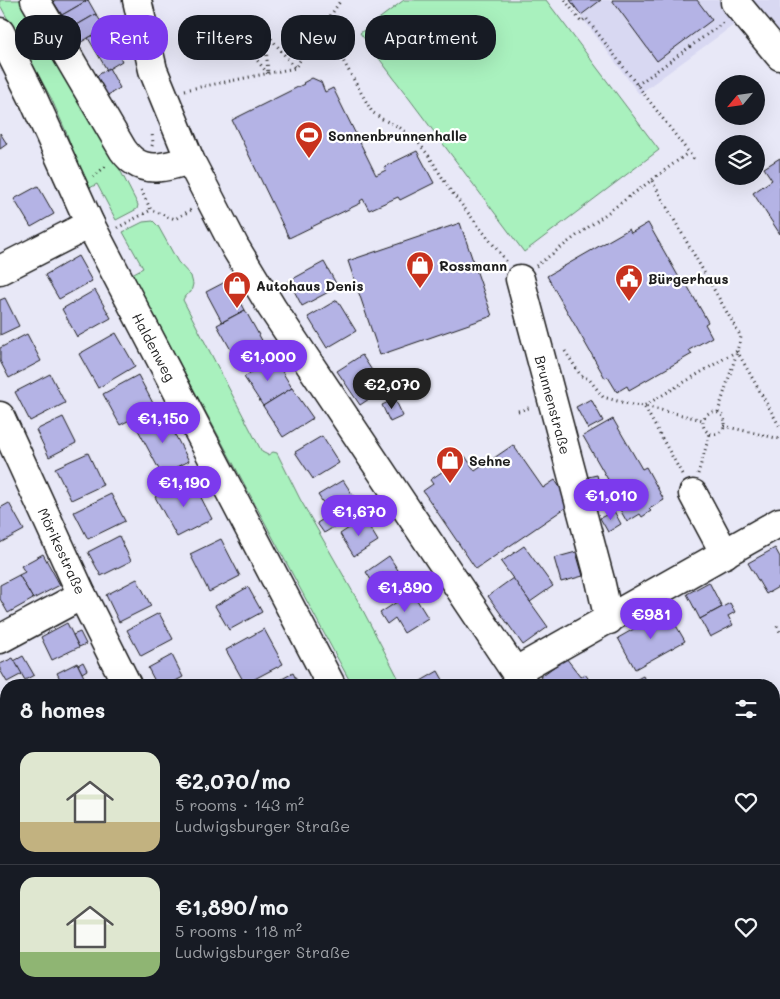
<!DOCTYPE html>
<meta charset="utf-8">
<style>
:root{--surface:#171b24;--page:#20242c;--text:#f1f3f6;--muted:#9ea1a6;--line:#363941;--accent:#7c3aed}
body{margin:0;font-family:Mali,sans-serif;background:var(--page);color:var(--text);height:100vh;display:flex;flex-direction:column;font-size:19px;white-space:nowrap}
*{box-sizing:border-box;margin:0}
p{font-size:16px;color:var(--muted)}
.icon{flex:none;width:28px;height:28px;fill:none;stroke:currentColor;stroke-width:2;stroke-linecap:round;stroke-linejoin:round}
.map{position:relative;flex:1;overflow:hidden}
.panel{position:absolute;left:0px;top:679px;width:780px;height:321px;display:flex;flex-direction:column;background:var(--surface);border-radius:20px 20px 0 0;box-shadow:0 5px 20px #0002}
.panel>*{flex:none}
.guide{position:absolute;left:15px;top:15px;width:500px;height:45px;display:flex;gap:10px}
.needle{width:32px;rotate:241deg}
.fabs{position:absolute;left:715px;top:75px;display:grid;gap:10px}
.fabs a{display:grid;place-items:center;width:50px;height:50px;border-radius:50%;background:var(--surface);box-shadow:0 5px 20px #0002;font-size:25px}
.price{position:absolute;translate:-50% -42px;padding:0 11px;border-radius:18px;background:var(--accent);color:#fff;font-size:16px;line-height:32px;filter:drop-shadow(0 1px 2px #0008)}
.price::after{content:'';position:absolute;left:50%;top:30px;width:15px;height:11px;margin-left:-8px;background:inherit;clip-path:polygon(0 0,100% 0,50% 100%)}
.price.active{background:#222;color:#fff}
ul{padding:0;list-style:none}
li{display:flex;align-items:center;gap:15px;height:125px;padding:0 20px}
li+li{border-top:1px solid var(--line)}
li span{display:grid;place-items:center;flex:none;width:140px;height:100px;border-radius:15px;color:#555}
li>.icon{margin-inline-start:auto}
span .icon{width:60px;height:60px;fill:#fffc;stroke-width:1}
li b{font-size:21px}
h2{display:flex;justify-content:space-between;align-items:center;height:60px;padding:0 20px;font-size:21px}
.pill{padding:0 18px;border-radius:20px;background:var(--surface);box-shadow:0 5px 20px #0002;font-size:18px;line-height:45px}
.pill.active{background:var(--accent);color:#fff}
.map>svg:first-child{display:block}
</style>
<div class="map">
<svg width="780" height="999" viewBox="0 0 780 999">
<rect width="100%" height="100%" fill="#e8e8f7"/>
<filter id="ink" filterUnits="userSpaceOnUse"><feTurbulence type="fractalNoise" baseFrequency=".02" numOctaves="2"/><feDisplacementMap in="SourceGraphic" scale="10" xChannelSelector="R" yChannelSelector="G"/><feConvolveMatrix kernelMatrix="1 2 1 2 8 2 1 2 1" color-interpolation-filters="sRGB"/></filter>
<g filter="url(#ink)">
<path fill="#d8d8f2" d="M569,0H780V44L753,11L639,94Z"/>
<g fill="#a9f1be" stroke="#62866d">
<path d="M0,0H21L118,166L138,205L137,209L116,220L97,184L88,189L83,183L67,134L51,98L0,5Z"/>
<path d="M404,0H546L659,150L524,252L360,33Z"/>
<path d="M153,221L158,226L178,262L191,276L193,284L191,292L185,296L183,300L262,452L268,455L273,452L277,453L300,499L358,601L402,685H352L333,650L132,274L143,268L123,232L143,222Z"/>
<path d="M517,994H549L552,999H520Z"/>
</g>
<g fill="#b4b3e5" stroke="#1c1c1c">
<path d="M56,0H88L62,15L53,1Z"/>
<path d="M88,0L96,14L70,29L62,15Z"/>
<path d="M570,0H601L581,15Z"/>
<path d="M612,0H697L712,20L657,61Z"/>
<path d="M96,14L105,28L78,44L70,29Z"/>
<path d="M103,30L122,61L107,70L88,38Z"/>
<path d="M109,68L120,88L106,96L95,77Z"/>
<path d="M312,78L321,82L325,92L333,88L376,175L386,170L384,167L417,151L434,183L400,200L398,197L369,210L363,199L360,201L361,203L289,238L232,120L304,84L303,83Z"/>
<path d="M0,133L7,144L0,149Z"/>
<path d="M780,158V234L753,193L772,180L764,168Z"/>
<path d="M38,186L54,214L31,227L14,199Z"/>
<path d="M460,223L492,316L380,355L348,261Z"/>
<path d="M648,223L681,281L684,280L708,322L705,324L712,337L689,350L692,354L629,390L627,386L617,392L608,377L605,378L547,276L629,229L631,233Z"/>
<path d="M78,256L92,281L59,299L45,275Z"/>
<path d="M324,262L338,287L302,306L289,281Z"/>
<path d="M229,280L245,310L222,322L206,292Z"/>
<path d="M95,290L111,318L77,337L62,309Z"/>
<path d="M5,298L19,326L0,335V300Z"/>
<path d="M337,300L356,331L327,348L308,317Z"/>
<path d="M245,310L264,344L236,359L217,325Z"/>
<path d="M116,333L135,366L98,388L79,354Z"/>
<path d="M27,334L41,361L9,378L0,361V348Z"/>
<path d="M362,355L384,389L360,405L337,371Z"/>
<path d="M274,358L292,388L263,406L244,377Z"/>
<path d="M50,374L65,403L30,421L15,392Z"/>
<path d="M138,375L155,407L120,425L103,394Z"/>
<path d="M292,388L313,418L283,437L263,406Z"/>
<path d="M395,399L403,416L390,422L382,405Z"/>
<path d="M591,399L603,421L588,429L576,407Z"/>
<path d="M164,414L189,461L162,475L137,428Z"/>
<path d="M63,417L76,443L49,457L36,430Z"/>
<path d="M613,419L642,469L646,467L664,500L649,509L651,511L642,517L640,514L627,522L614,499L618,497L583,436Z"/>
<path d="M322,436L339,463L313,479L295,452Z"/>
<path d="M513,445L543,488L555,480L571,504L476,569L423,491L433,484L430,480L465,456L475,471Z"/>
<path d="M88,453L103,485L71,500L55,468Z"/>
<path d="M597,475L601,492L592,494L588,477Z"/>
<path d="M191,478L212,519L177,537L155,497Z"/>
<path d="M343,480L358,503L333,518L318,495Z"/>
<path d="M111,494L125,521L88,539L74,512Z"/>
<path d="M9,503L24,530L0,543V508Z"/>
<path d="M614,511L621,524L608,532L600,518Z"/>
<path d="M327,517L334,527L324,533L317,523Z"/>
<path d="M364,518L378,541L354,556L340,534Z"/>
<path d="M119,536L131,561L101,576L88,552Z"/>
<path d="M221,539L240,576L209,592L190,554Z"/>
<path d="M524,546L553,586L530,602L501,562Z"/>
<path d="M775,548L780,557V586L766,594L748,563Z"/>
<path d="M576,552L583,576L561,582L554,558Z"/>
<path d="M43,554L60,585L33,599L19,575L25,572L21,566Z"/>
<path d="M389,556L403,578L380,594L366,572Z"/>
<path d="M19,575L33,599L8,613L0,599V585Z"/>
<path d="M513,578L548,627L523,645L488,596Z"/>
<path d="M137,579L151,606L119,622L106,595Z"/>
<path d="M709,582L722,607L700,619L687,594Z"/>
<path d="M248,587L262,612L229,630L215,606Z"/>
<path d="M412,592L428,618L404,633L395,618L387,624L380,613Z"/>
<path d="M730,603L735,612L728,616L733,625L710,637L700,619Z"/>
<path d="M667,610L685,641L635,669L618,638Z"/>
<path d="M159,613L173,639L141,656L127,630Z"/>
<path d="M67,623L79,647L52,660L41,637Z"/>
<path d="M264,629L283,664L245,684L226,650Z"/>
<path d="M80,632L86,644L79,647L73,635Z"/>
<path d="M172,655L183,677L168,685H157L148,668Z"/>
<path d="M23,656L34,675L25,680L14,661Z"/>
<path d="M13,658L22,674L7,682L0,670V664Z"/>
<path d="M566,658L581,677L585,674L593,685H546L540,677Z"/>
<path d="M83,662L87,670L82,673L78,665Z"/>
<path d="M77,663L88,685H63L57,673Z"/>
<path d="M438,671L446,685H414Z"/>
<path d="M293,673L299,685H271Z"/>
<path d="M643,676L648,685H626Z"/>
<path d="M780,717V743L774,747V721Z"/>
<path d="M6,759V798L4,799L0,789V762Z"/>
<path d="M774,802L780,814V823L774,826Z"/>
<path d="M775,825L780,836V858L774,861Z"/>
<path d="M779,858L780,894L775,896L774,892V861Z"/>
<path d="M774,927L780,935V945L774,951Z"/>
<path d="M0,965L6,976V985L0,989Z"/>
<path d="M116,994H131L120,999Z"/>
<path d="M351,994H372L375,999H354Z"/>
</g>
<g fill="none" stroke-linecap="round" stroke-linejoin="round">
<g stroke="#1c1c1c" stroke-width="31">
<g id="minor">
<path d="M35,0L123,150C126,154 130,159 135,162C151,173 172,165 190,160"/>
<path d="M137,0L153,70L190,160L235,247L272,308L524,685"/>
<path d="M735,2L780,56"/>
<path d="M0,32L32,96L90,224L331,685"/>
<path d="M0,270L90,224"/>
<path d="M520,279L600,580L609,620"/>
<path d="M0,416L82,595L127,685"/>
<path d="M693,494L725,554"/>
<path d="M0,639L82,595"/>
<path d="M516,671L780,522"/>
<path d="M0,860L6,874"/>
<path d="M774,980L780,975"/>
<path d="M59,994L62,999"/>
<path d="M280,994L282,999"/>
<path d="M503,994L506,999"/>
<path d="M673,994L678,999"/>
<path d="M721,994L735,997L739,999"/>
<path d="M179,999L189,994"/>
</g>
</g>
<g stroke="#1c1c1c" stroke-width="3" stroke-dasharray="1 4" stroke-linecap="butt">
<path d="M565,0L581,22L586,18L696,162"/>
<path d="M322,28L341,57L372,112L382,119L399,127L417,141L429,156L450,190L507,262"/>
<path d="M265,30L268,74L238,36Z"/>
<path d="M265,31L295,68"/>
<path d="M637,85L723,23"/>
<path d="M185,90L295,68L341,0"/>
<path d="M152,146L153,143L152,133"/>
<path d="M93,177L107,165"/>
<path d="M652,181L741,337L737,351L644,406L703,420"/>
<path d="M141,190L151,210L175,219L191,210"/>
<path d="M117,228L151,210"/>
<path d="M536,266L688,153"/>
<path d="M565,351L581,376L589,379L603,397L632,405L644,406L682,474"/>
<path d="M737,351L780,427"/>
<path d="M518,411L532,407"/>
<circle cx="714" cy="423" r="11"/>
<path d="M718,412L737,352"/>
<path d="M724,426L780,439"/>
<path d="M698,474L710,433"/>
<path d="M777,626L780,632"/>
</g>
<use href="#minor" stroke="#fff" stroke-width="28"/>
</g>
</g>
<defs>
<g id="stadium-pin" transform="scale(1.4375)"><path d="M0 17L-7.5 6A9.5 9.5 0 1 1 7.5 6Z" fill="#c8321e" stroke="#fff"/><path d="M0-5a6.5 5 0 1 0 0 10a6.5 5 0 1 0 0-10ZM-3.5-1.8h7v3.6h-7Z" fill="#fff"/></g>
<g id="shop-pin" transform="scale(1.4375)"><path d="M0 17L-7.5 6A9.5 9.5 0 1 1 7.5 6Z" fill="#c8321e" stroke="#fff"/><path d="M-5-2.5h2.3a2.7 3.5 0 0 1 5.4 0H5L5.5 6h-11ZM-1.5-2.5h3a1.5 2.3 0 0 0-3 0Z" fill="#fff"/></g>
<g id="civic-pin" transform="scale(1.4375)"><path d="M0 17L-7.5 6A9.5 9.5 0 1 1 7.5 6Z" fill="#c8321e" stroke="#fff"/><path d="M-.6-6.5H3V-4.5H.6V-3L4-1V1h2V6H-6V1h2V-1L-.6-3ZM-1.2 2.5V6h2.4V2.5Z" fill="#fff"/></g>
</defs>
<g fill-rule="evenodd">
<use href="#stadium-pin" x="309" y="135"/>
<use href="#shop-pin" x="420" y="265"/>
<use href="#civic-pin" x="629" y="278"/>
<use href="#shop-pin" x="237" y="285"/>
<use href="#shop-pin" x="450" y="460"/>
</g>
<g text-anchor="middle" dominant-baseline="central" stroke-width="4.5" stroke-linejoin="round" paint-order="stroke">
<g font-size="14" font-weight="bold" fill="#1c1c1c" stroke="#fff" text-anchor="start">
<text x="328" y="135">Sonnenbrunnenhalle</text>
<text x="439" y="265">Rossmann</text>
<text x="648" y="278">Bürgerhaus</text>
<text x="256" y="285">Autohaus Denis</text>
<text x="469" y="460">Sehne</text>
</g>
<g font-size="14" fill="#1c1c1c" stroke="#fff">
<text transform="translate(154 347) rotate(62)">Haldenweg</text>
<text transform="translate(553 405) rotate(75)">Brunnenstraße</text>
<text transform="translate(62 551) rotate(65)">Mörikestraße</text>
</g>
</g>
</svg>
<div class="fabs">
<a><svg class="needle" viewBox="-14 -14 28 28"><path d="M0-13l5 13h-10z" fill="#e53935"/><path d="M0 13l5-13h-10z" fill="#9ea1a6"/></svg></a>
<a><svg class="icon" aria-label="layers" viewBox="0 0 24 24"><path d="M12 4l9 5-9 5-9-5zM3 14l9 5 9-5"/></svg></a>
</div>
<b class="price" style="left:268px;top:382px">€1,000</b>
<b class="price active" style="left:392px;top:410px">€2,070</b>
<b class="price" style="left:163px;top:444px">€1,150</b>
<b class="price" style="left:184px;top:508px">€1,190</b>
<b class="price" style="left:611px;top:521px">€1,010</b>
<b class="price" style="left:359px;top:537px">€1,670</b>
<b class="price" style="left:405px;top:613px">€1,890</b>
<b class="price" style="left:651px;top:640px">€981</b>
<div class="guide">
<a class="pill">Buy</a>
<a class="pill active">Rent</a>
<a class="pill">Filters</a>
<a class="pill">New</a>
<a class="pill">Apartment</a>
</div>
<section class="panel">
<h2>8 homes<svg class="icon" aria-label="filters" viewBox="0 0 24 24"><path d="M4 7h16M4 17h16"/><circle cx="9" cy="7" r="2"/><circle cx="15" cy="17" r="2"/></svg></h2>
<ul>
<li><span style="background:linear-gradient(#dfe7d0 70%,#c2b280 0)"><svg class="icon" aria-label="home" viewBox="0 0 24 24"><path d="M3 11l9-7 9 7M6 9v11h12V9"/></svg></span><div><b>€2,070/mo</b><p>5 rooms · 143 m²</p><p>Ludwigsburger Straße</p></div><svg class="icon" aria-label="heart" viewBox="0 0 24 24"><path d="M12 20l-8-8c-3-5 5-10 8-4 3-6 11-1 8 4z"/></svg></li>
<li><span style="background:linear-gradient(#dfe7d0 75%,#8fb573 0)"><svg class="icon" aria-label="home" viewBox="0 0 24 24"><path d="M3 11l9-7 9 7M6 9v11h12V9"/></svg></span><div><b>€1,890/mo</b><p>5 rooms · 118 m²</p><p>Ludwigsburger Straße</p></div><svg class="icon" aria-label="heart" viewBox="0 0 24 24"><path d="M12 20l-8-8c-3-5 5-10 8-4 3-6 11-1 8 4z"/></svg></li>
</ul>
</section>
</div>
